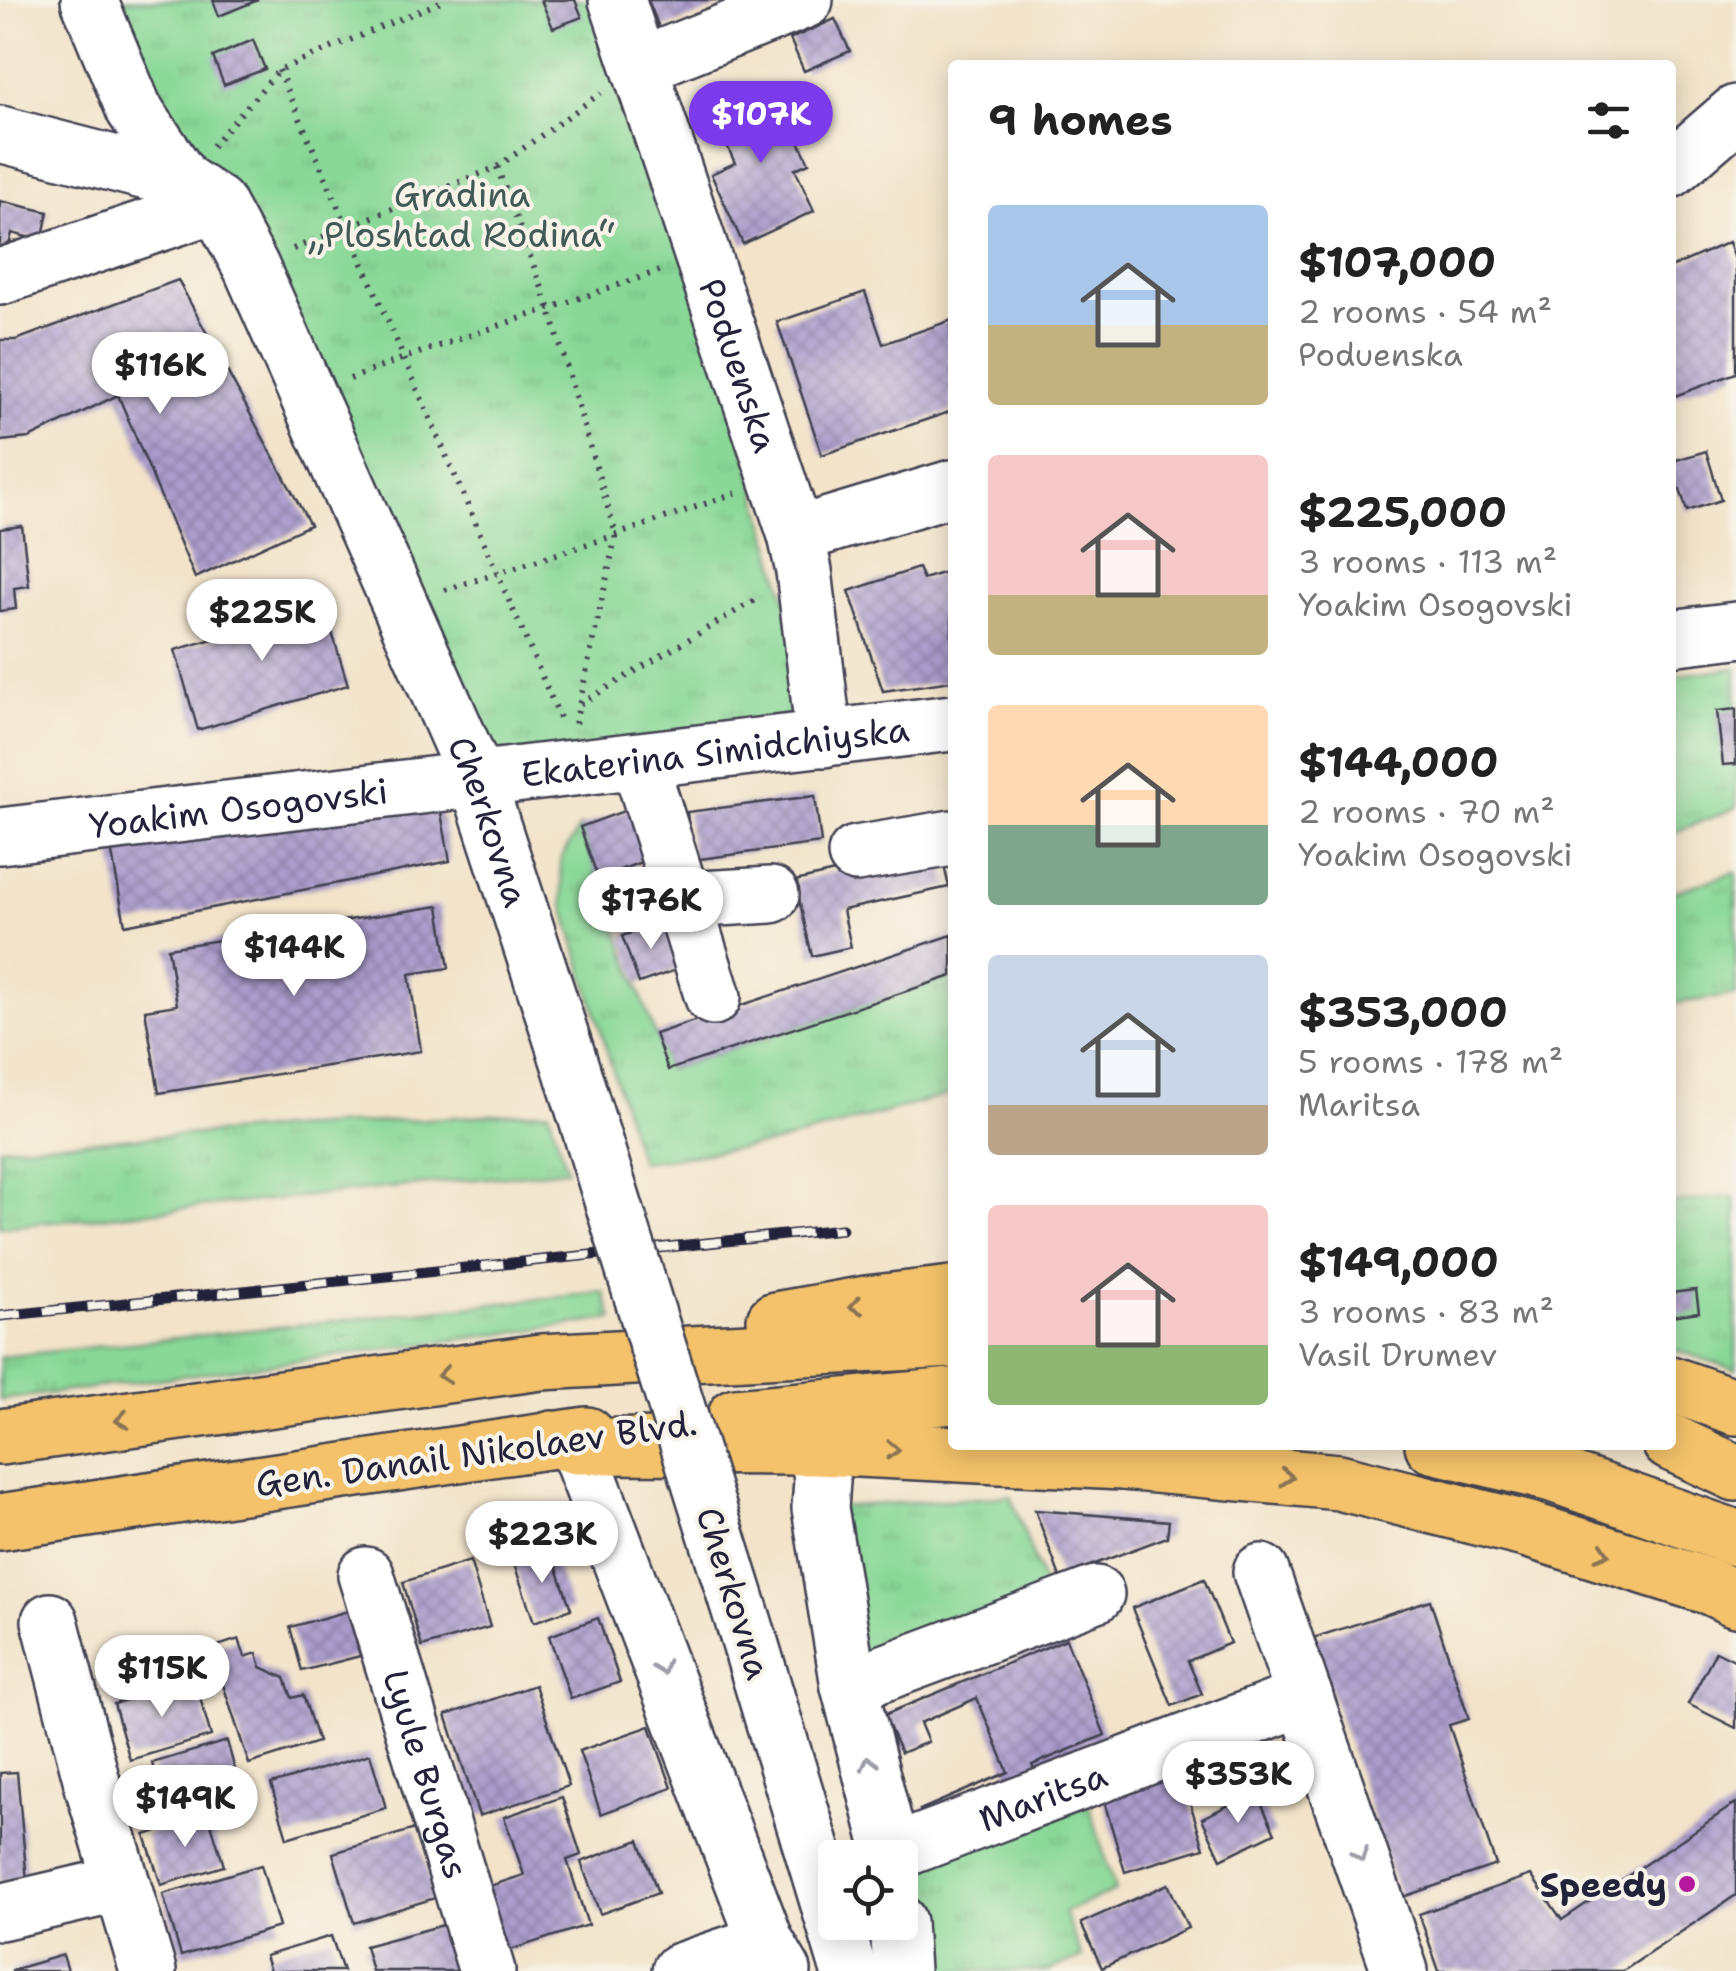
<!DOCTYPE html>
<meta charset="utf-8">
<style>
:root{--surface:#fff;--page:#f2f2f2;--text:#222;--muted:#767676;--accent:#7c3aed}
body{margin:0;font-family:"Shantell Sans",sans-serif;background:var(--page);color:var(--text);height:100vh;display:flex;flex-direction:column;font-size:38px;white-space:nowrap}
*{box-sizing:border-box;margin:0}
p{font-size:32px;color:var(--muted)}
.icon{flex:none;width:55px;height:55px;fill:none;stroke:currentColor;stroke-width:2;stroke-linecap:round;stroke-linejoin:round}
.map{position:relative;flex:1;overflow:hidden}
.details{position:absolute;left:948px;top:60px;width:728px;height:1390px;display:flex;flex-direction:column;background:var(--surface);border-radius:10px;box-shadow:0 5px 25px #0003}
.details>*{flex:none}
.fabs{position:absolute;left:818px;top:1840px;display:grid;gap:20px}
.fabs a{display:grid;place-items:center;width:100px;height:100px;border-radius:10px;background:var(--surface);box-shadow:0 5px 25px #0003;font-size:50px}
.price{position:absolute;translate:-50% -85px;padding:0 22px;border-radius:35px;background:#fff;color:#222;font-size:32px;line-height:65px;filter:drop-shadow(0 2px 5px #0008)}
.price::after{content:'';position:absolute;left:50%;top:60px;width:30px;height:22px;margin-left:-15px;background:inherit;clip-path:polygon(0 0,100% 0,50% 100%)}
.price.current{background:var(--accent);color:#fff}
ul{padding:0;list-style:none}
li{display:flex;align-items:center;gap:30px;height:250px;padding:0 40px}
li span{display:grid;place-items:center;flex:none;width:280px;height:200px;border-radius:10px;color:#555}
li>.icon{margin-inline-start:auto}
span .icon{width:120px;height:120px;fill:#fffc;stroke-width:1}
li b{font-size:42px}
h2{display:flex;justify-content:space-between;align-items:center;height:120px;padding:0 40px;font-size:42px}
.map>svg:first-child{display:block}
</style>
<div class="map">
<svg width="1736" height="1971" viewBox="0 0 1736 1971">
<defs>
<pattern id="grass-tufts" width="24" height="20" patternUnits="userSpaceOnUse" patternTransform="scale(2.5)"><rect width="24" height="20" fill="#89d897"/><path d="M3 7l-1-3M5 7V3M7 7l1-3M15 17l-1-3M17 17v-4M19 17l1-3" fill="none" stroke="#76b983"/></pattern>
<pattern id="building-cross-hatch" width="8" height="8" patternUnits="userSpaceOnUse" patternTransform="scale(2.5)"><rect width="8" height="8" fill="#ac9dcd"/><path d="M0 0l8 8M0 8l8-8" fill="none" stroke="#8c80a8"/></pattern>
</defs>
<rect width="100%" height="100%" fill="#f7f3e8"/>
<filter id="ink" filterUnits="userSpaceOnUse"><feTurbulence type="fractalNoise" baseFrequency=".01" numOctaves="2"/><feDisplacementMap in="SourceGraphic" scale="20" xChannelSelector="R" yChannelSelector="G"/><feConvolveMatrix kernelMatrix="1 2 1 2 8 2 1 2 1" color-interpolation-filters="sRGB"/></filter>
<filter id="wash" filterUnits="userSpaceOnUse"><feTurbulence type="fractalNoise" baseFrequency=".0048" numOctaves="4" result="noise"/><feDisplacementMap in="SourceGraphic" scale="40" xChannelSelector="R" yChannelSelector="G"/><feGaussianBlur stdDeviation="2.25" result="paint"/><feColorMatrix in="noise" values="0 0 0 0 0 0 0 0 0 0 0 0 0 0 0 0 0 1.4 0 .05"/><feComposite in="paint" operator="in"/></filter>
<g filter="url(#wash)">
<rect width="100%" height="100%" fill="#f2e3c9"/>
<g fill="url(#grass-tufts)" stroke="#567d69" stroke-width="2.5">
<path d="M114,0H617L640,66L824,739L477,779L182,181Z"/>
<path d="M1736,668V808L1670,834V676Z"/>
<path d="M580,827L668,1070L952,976V1094L772,1144L640,1162L563,903L560,860Z"/>
<path d="M1736,872V995L1670,1004V893Z"/>
<path d="M549,1111L567,1170L0,1227V1147Z"/>
<path d="M1733,1196L1736,1210V1370L1670,1348V1203Z"/>
<path d="M604,1292L613,1319L0,1400V1357Z"/>
<path d="M1011,1496L1052,1610L849,1686L820,1508Z"/>
<path d="M1089,1804L1115,1891L1064,1912L1082,1957L1047,1971H942L916,1868Z"/>
</g>
<g id="blocks">
<g fill="url(#building-cross-hatch)">
<path d="M213,0H258L219,16Z"/>
<path d="M541,0H575L582,17L553,28Z"/>
<path d="M648,0H737L660,30Z"/>
<path d="M835,19L850,51L804,71L790,39Z"/>
<path d="M253,40L265,69L224,85L213,57Z"/>
<path d="M773,85L809,163L795,169L814,211L743,244L711,174L735,163L712,113Z"/>
<path d="M0,201L48,212L42,241L12,233L8,249L0,248Z"/>
<path d="M1729,242L1736,262V373L1670,398V268Z"/>
<path d="M178,280L310,525L195,578L118,395L29,438L0,441V340H16Z"/>
<path d="M865,292L883,344L952,320V411L822,455L777,322Z"/>
<path d="M1706,451L1721,500L1687,511L1680,489L1670,492V462Z"/>
<path d="M22,526L29,586L14,588L16,609L0,611V529Z"/>
<path d="M918,568L923,579L952,570V681L883,691L849,591Z"/>
<path d="M321,596L348,685L198,730L175,650L230,634L227,624Z"/>
<path d="M1736,709V764L1723,765L1717,711Z"/>
<path d="M436,786L450,861L125,925L111,848Z"/>
<path d="M815,796L821,843L692,860L687,812Z"/>
<path d="M632,808L650,859L598,878L580,827Z"/>
<path d="M940,848L949,887L843,910L851,947L812,956L795,881Z"/>
<path d="M439,906L449,968L409,974L421,1051L159,1093L145,1010L177,1005L168,948Z"/>
<path d="M663,922L679,969L639,983L622,936Z"/>
<path d="M952,935V976L668,1070L655,1034Z"/>
<path d="M1696,1290L1699,1312L1670,1316V1293Z"/>
<path d="M1035,1510L1169,1521L1167,1537L1060,1577Z"/>
<path d="M551,1551L571,1609L534,1622L514,1564Z"/>
<path d="M470,1561L490,1627L422,1647L403,1582Z"/>
<path d="M1204,1579L1230,1643L1188,1661L1202,1694L1172,1706L1132,1608Z"/>
<path d="M1430,1600L1469,1719L1449,1725L1496,1865L1400,1898L1313,1638Z"/>
<path d="M348,1611L360,1656L302,1671L290,1627Z"/>
<path d="M598,1618L620,1682L571,1699L549,1636Z"/>
<path d="M239,1639L245,1657L257,1653L261,1667L285,1678L292,1698L303,1695L318,1742L249,1764L211,1648Z"/>
<path d="M1066,1639L1105,1735L1032,1765L1039,1782L929,1829L920,1810L1008,1772L977,1698L920,1723L928,1742L901,1753L884,1715Z"/>
<path d="M1716,1651L1736,1661V1728L1688,1704Z"/>
<path d="M195,1680L211,1736L130,1760L114,1704Z"/>
<path d="M535,1685L569,1786L479,1816L446,1715Z"/>
<path d="M650,1726L672,1788L601,1814L579,1751Z"/>
<path d="M227,1741L243,1799L168,1821L152,1763Z"/>
<path d="M370,1754L386,1808L287,1838L271,1784Z"/>
<path d="M1178,1764L1204,1848L1125,1872L1100,1788Z"/>
<path d="M17,1772L27,1881L0,1883V1773Z"/>
<path d="M1256,1792L1275,1833L1221,1859L1202,1818Z"/>
<path d="M562,1797L581,1855L567,1860L588,1925L498,1954L477,1890L524,1875L504,1817Z"/>
<path d="M1736,1803V1895L1623,1971H1439L1419,1914L1531,1875L1562,1920Z"/>
<path d="M208,1814L224,1866L161,1885L145,1835Z"/>
<path d="M415,1829L435,1898L354,1923L333,1853Z"/>
<path d="M639,1840L658,1893L600,1914L581,1862Z"/>
<path d="M261,1865L279,1927L181,1956L163,1894Z"/>
<path d="M1168,1884L1188,1928L1102,1968L1081,1923Z"/>
<path d="M458,1921L471,1971H372L365,1946Z"/>
<path d="M331,1936L343,1971H270L265,1956Z"/>
<path d="M63,1955L68,1971H12V1970Z"/>
</g>
</g>
</g>
<g filter="url(#ink)">
<use href="#blocks" fill-opacity="0" stroke="#413f50" stroke-width="2.5"/>
<g fill="none" stroke-linecap="round" stroke-linejoin="round">
<g stroke="#413f50" stroke-width="60">
<g id="minor">
<path d="M89,0L134,109L182,181"/>
<path id="s1" d="M617,0L796,535L804,571L824,739"/>
<path d="M640,66L805,0"/>
<path id="s2" d="M0,134L182,181L217,204L251,267L477,779L567,1055"/>
<path d="M1670,170L1736,113"/>
<path d="M0,277L217,204"/>
<path d="M796,535L952,488"/>
<path d="M1670,638L1736,630"/>
<path d="M639,761L713,997"/>
<path id="s3" d="M0,836L952,723"/>
<path d="M856,854L952,838"/>
<path d="M683,900L771,895"/>
<path d="M577,1446L766,1942L783,1971"/>
<path d="M818,1447L822,1481L820,1508L849,1686L893,1858"/>
<path d="M1261,1572L1400,1971"/>
<path id="s4" d="M366,1575L487,1971"/>
<path d="M50,1621L93,1786L148,1971"/>
<path d="M748,1636L849,1971"/>
<path d="M849,1686L1096,1594"/>
<path id="s5" d="M893,1853L1305,1697"/>
<path d="M0,1912L121,1884"/>
<path d="M898,1922L901,1971"/>
<path d="M680,1971L766,1942"/>
</g>
</g>
<g stroke="#413f50" stroke-width="60">
<g id="major">
<path d="M775,1320L866,1304L952,1294"/>
<path d="M1670,1384L1736,1407"/>
<path d="M736,1416L952,1396"/>
<path d="M0,1437L541,1362L952,1340"/>
<path d="M552,1439L577,1446L818,1447L1122,1462L1339,1482L1529,1530L1711,1587L1736,1599"/>
<path d="M1670,1442L1736,1473"/>
<path d="M1433,1445L1552,1474L1736,1538"/>
<path d="M0,1522L587,1435"/>
</g>
</g>
<g stroke="#413f50" stroke-width="6" stroke-dasharray="2.5 8" stroke-linecap="butt">
<path d="M279,70L563,725"/>
<path d="M212,146L279,70L445,0"/>
<path d="M497,167L549,307L616,535L575,724"/>
<path d="M293,249L497,167L601,93"/>
<path d="M350,379L404,358L659,271"/>
<path d="M445,590L616,535L736,493"/>
<path d="M580,704L760,597"/>
</g>
<use href="#minor" stroke="#fff" stroke-width="55"/>
<use href="#major" stroke="#f3c26a" stroke-width="55"/>
<g stroke="#22223b" stroke-width="11">
<path id="rail" d="M0,1316L842,1229"/>
</g>
<use href="#rail" stroke="#f7f3e8" stroke-width="8" stroke-dasharray="22" stroke-linecap="butt"/>
<g stroke="#413f50" stroke-width="60" stroke-linecap="butt">
<path id="minor-bridge" d="M567,1055L748,1636"/>
</g>
<use href="#minor-bridge" stroke="#fff" stroke-width="55"/>
</g>
<defs><path id="oneway-chevron" d="M-2-3.5L2.5 0L-2 3.5" fill="none" stroke-width="1.6" stroke-linecap="round" stroke-linejoin="round" transform="scale(2.5)"/></defs>
<g stroke="#8a7252">
<use href="#oneway-chevron" transform="translate(856 1306) rotate(171)"/>
<use href="#oneway-chevron" transform="translate(444 1375) rotate(172)"/>
<use href="#oneway-chevron" transform="translate(122 1420) rotate(172)"/>
<use href="#oneway-chevron" transform="translate(893 1450) rotate(3)"/>
<use href="#oneway-chevron" transform="translate(1287 1477) rotate(5)"/>
<use href="#oneway-chevron" transform="translate(1603 1553) rotate(18)"/>
</g>
<g stroke="#9c9ca7">
<use href="#oneway-chevron" transform="translate(662 1668) rotate(69)"/>
<use href="#oneway-chevron" transform="translate(869 1763) rotate(-105)"/>
<use href="#oneway-chevron" transform="translate(1360 1855) rotate(71)"/>
</g>
</g>
<circle fill="#b5179e" stroke="#f7f3e8" stroke-width="4" cx="1687" cy="1884" r="10"/>
<g text-anchor="middle" dominant-baseline="central" stroke-width="8" stroke-linejoin="round" paint-order="stroke">
<g font-size="35" fill="#415957" stroke="#f7f3e8">
<text x="462" y="194">Gradina<tspan x="462" dy="40">„Ploshtad Rodina“</tspan></text>
</g>
<g font-size="35" fill="#22223b" stroke="#f7f3e8">
<text stroke="none"><textPath href="#s1" startOffset="385">Poduenska</textPath></text>
<text stroke="none"><textPath href="#s3" startOffset="720">Ekaterina Simidchiyska</textPath></text>
<text stroke="none"><textPath href="#s3" startOffset="240">Yoakim Osogovski</textPath></text>
<text stroke="none"><textPath href="#s2" startOffset="905">Cherkovna</textPath></text>
<text transform="translate(476 1453) rotate(-8)">Gen. Danail Nikolaev Blvd.</text>
<text transform="translate(734 1593) rotate(73)">Cherkovna</text>
<text stroke="none"><textPath href="#s4" startOffset="208">Lyule Burgas</textPath></text>
<text stroke="none"><textPath href="#s5" startOffset="160">Maritsa</textPath></text>
</g>
<g font-size="35" font-weight="bold" fill="#22223b" stroke="#f7f3e8" text-anchor="end">
<text x="1667" y="1884">Speedy</text>
</g>
</g>
</svg>
<div class="fabs">
<a><svg class="icon" aria-label="locate" viewBox="0 0 24 24"><circle cx="12" cy="12" r="6"/><path d="M12 2v4M12 18v4M2 12h4M18 12h4"/></svg></a>
</div>
<b class="price current" style="left:761px;top:166px">$107K</b>
<b class="price" style="left:160px;top:417px">$116K</b>
<b class="price" style="left:262px;top:664px">$225K</b>
<b class="price" style="left:651px;top:952px">$176K</b>
<b class="price" style="left:294px;top:999px">$144K</b>
<b class="price" style="left:542px;top:1586px">$223K</b>
<b class="price" style="left:162px;top:1720px">$115K</b>
<b class="price" style="left:1238px;top:1826px">$353K</b>
<b class="price" style="left:185px;top:1850px">$149K</b>
<section class="details">
<h2>9 homes<svg class="icon" aria-label="filters" viewBox="0 0 24 24"><path d="M4 7h16M4 17h16"/><circle cx="9" cy="7" r="2"/><circle cx="15" cy="17" r="2"/></svg></h2>
<ul>
<li><span style="background:linear-gradient(#a9c7e8 60%,#c2b280 0)"><svg class="icon" aria-label="home" viewBox="0 0 24 24"><path d="M3 11l9-7 9 7M6 9v11h12V9"/></svg></span><div><b>$107,000</b><p>2 rooms · 54 m²</p><p>Poduenska</p></div></li>
<li><span style="background:linear-gradient(#f6c9c9 70%,#c2b280 0)"><svg class="icon" aria-label="home" viewBox="0 0 24 24"><path d="M3 11l9-7 9 7M6 9v11h12V9"/></svg></span><div><b>$225,000</b><p>3 rooms · 113 m²</p><p>Yoakim Osogovski</p></div></li>
<li><span style="background:linear-gradient(#ffd9b3 60%,#7fa58c 0)"><svg class="icon" aria-label="home" viewBox="0 0 24 24"><path d="M3 11l9-7 9 7M6 9v11h12V9"/></svg></span><div><b>$144,000</b><p>2 rooms · 70 m²</p><p>Yoakim Osogovski</p></div></li>
<li><span style="background:linear-gradient(#c9d6e8 75%,#b9a48a 0)"><svg class="icon" aria-label="home" viewBox="0 0 24 24"><path d="M3 11l9-7 9 7M6 9v11h12V9"/></svg></span><div><b>$353,000</b><p>5 rooms · 178 m²</p><p>Maritsa</p></div></li>
<li><span style="background:linear-gradient(#f6c9c9 70%,#8fb573 0)"><svg class="icon" aria-label="home" viewBox="0 0 24 24"><path d="M3 11l9-7 9 7M6 9v11h12V9"/></svg></span><div><b>$149,000</b><p>3 rooms · 83 m²</p><p>Vasil Drumev</p></div></li>
</ul>
</section>
</div>
